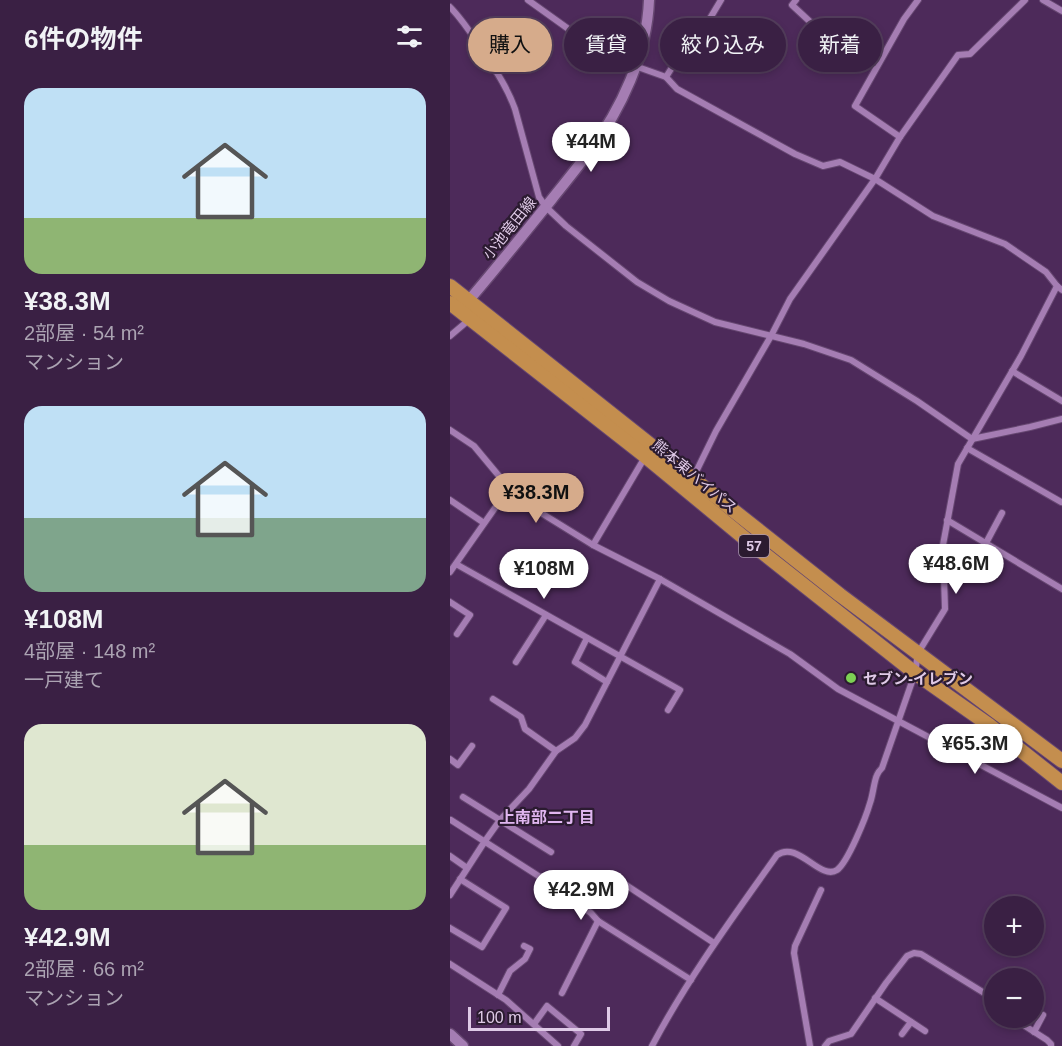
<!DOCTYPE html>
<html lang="ja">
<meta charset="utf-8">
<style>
:root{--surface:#3a2044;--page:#41284b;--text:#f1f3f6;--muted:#aba3b2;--line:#543e5d;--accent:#d6ab8b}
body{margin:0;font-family:Arial,"Noto Sans JP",sans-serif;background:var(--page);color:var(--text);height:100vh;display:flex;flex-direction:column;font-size:22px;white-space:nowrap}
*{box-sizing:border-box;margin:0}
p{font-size:20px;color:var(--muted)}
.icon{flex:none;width:33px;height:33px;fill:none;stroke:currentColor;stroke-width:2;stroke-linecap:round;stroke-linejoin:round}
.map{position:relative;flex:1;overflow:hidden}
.panel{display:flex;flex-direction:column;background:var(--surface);width:450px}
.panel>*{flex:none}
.guide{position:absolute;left:18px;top:18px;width:504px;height:54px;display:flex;gap:12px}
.controls{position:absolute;left:534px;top:896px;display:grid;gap:12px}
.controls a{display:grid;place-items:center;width:60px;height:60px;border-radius:50%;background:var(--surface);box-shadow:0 3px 9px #0003,0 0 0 2px var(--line);font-size:30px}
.scale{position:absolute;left:18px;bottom:15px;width:142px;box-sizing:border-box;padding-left:6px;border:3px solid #dfcae7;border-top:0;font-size:16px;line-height:21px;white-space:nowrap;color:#dfcae7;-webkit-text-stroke:4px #2b1b30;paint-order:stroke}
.price{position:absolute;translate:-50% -51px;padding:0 14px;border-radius:21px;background:#fff;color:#222;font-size:20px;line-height:39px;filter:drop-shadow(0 2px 3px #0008)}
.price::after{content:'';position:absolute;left:50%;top:36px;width:18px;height:14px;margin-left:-9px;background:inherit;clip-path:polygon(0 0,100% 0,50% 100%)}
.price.on{background:var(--accent);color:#111}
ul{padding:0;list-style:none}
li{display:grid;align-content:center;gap:12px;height:318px;padding:0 24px}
li span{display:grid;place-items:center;height:186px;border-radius:18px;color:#555}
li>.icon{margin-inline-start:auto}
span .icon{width:108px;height:108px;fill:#fffc;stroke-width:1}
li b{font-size:26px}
h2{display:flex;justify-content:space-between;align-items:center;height:72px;padding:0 24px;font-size:26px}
.tag{padding:0 21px;border-radius:27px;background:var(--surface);box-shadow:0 3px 9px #0003,0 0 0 2px var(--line);font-size:21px;line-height:54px}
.tag.on{background:var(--accent);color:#111}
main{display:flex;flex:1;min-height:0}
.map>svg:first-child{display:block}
</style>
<main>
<section class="panel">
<h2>6件の物件<svg class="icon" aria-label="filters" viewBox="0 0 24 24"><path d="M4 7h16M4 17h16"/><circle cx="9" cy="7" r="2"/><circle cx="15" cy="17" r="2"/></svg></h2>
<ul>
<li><span style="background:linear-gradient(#bfe0f5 70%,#8fb573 0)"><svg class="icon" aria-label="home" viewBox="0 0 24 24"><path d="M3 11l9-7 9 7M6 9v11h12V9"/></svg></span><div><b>¥38.3M</b><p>2部屋 · 54 m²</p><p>マンション</p></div></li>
<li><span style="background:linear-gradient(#bfe0f5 60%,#7fa58c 0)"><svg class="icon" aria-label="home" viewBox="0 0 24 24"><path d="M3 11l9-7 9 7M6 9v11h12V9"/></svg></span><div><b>¥108M</b><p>4部屋 · 148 m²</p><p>一戸建て</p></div></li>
<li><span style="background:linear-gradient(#dfe7d0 65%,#8fb573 0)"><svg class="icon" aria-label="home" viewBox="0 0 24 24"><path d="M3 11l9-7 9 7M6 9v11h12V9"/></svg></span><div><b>¥42.9M</b><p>2部屋 · 66 m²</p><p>マンション</p></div></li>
</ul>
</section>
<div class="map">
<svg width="612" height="1046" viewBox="0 0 612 1046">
<rect width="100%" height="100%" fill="#4d2a5a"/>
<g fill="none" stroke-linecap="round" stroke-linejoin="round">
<g stroke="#664771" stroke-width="8">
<g id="minor">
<path d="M78,0L138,43H147L175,32L195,28"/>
<path d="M346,0L342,5L383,43"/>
<path d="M593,0L612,11"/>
<path d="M0,7C14,21 24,38 35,54C46,71 58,89 65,109L89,197L96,207L116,226L187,282L219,301L265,322L354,344L401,360L467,401L522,439L580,427L612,419"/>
<path d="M185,66L216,77L227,89L345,154L373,166L390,162L425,179L483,216L555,244L596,272L607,286L612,290"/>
<path d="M216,77L245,31L256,25L271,0"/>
<path d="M450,137L405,106L454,19L468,0"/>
<path d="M0,336L20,319"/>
<path d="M562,371L612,401"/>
<path d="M0,430L24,446L59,488"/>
<path d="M517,448L611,502"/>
<path d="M243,478L266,431L321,336L340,299L425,179L450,137L508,55L520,54L575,0"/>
<path d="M0,500L34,523"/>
<path d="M497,520L612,589"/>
<path d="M536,543L552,513"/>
<path d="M143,545L195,457"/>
<path d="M6,564L230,690L218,710"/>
<path d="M0,572L59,488L88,511L143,545L210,579L340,654L388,689L612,808"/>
<path d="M0,602L20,615L7,634"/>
<path d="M137,638L125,662L157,682"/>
<path d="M66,662L96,615"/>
<path d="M43,699L71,717L75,729L106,751"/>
<path d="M0,759L8,765L22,746"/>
<path d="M13,797L101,852"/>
<path d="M1,820L101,884L141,913L148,921L241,980"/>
<path d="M0,856L17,868"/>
<path d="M176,885L264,943"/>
<path d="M0,895L35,841L50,820L79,789L106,751L125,738L135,725L210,579"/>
<path d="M129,905L152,877"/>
<path d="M0,928L32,947L56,908L10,879"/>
<path d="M0,964L56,1000L108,1046"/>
<path d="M112,993L148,921"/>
<path d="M48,995L60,971L75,959L80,949L74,946"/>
<path d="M425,998L475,1031"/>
<path d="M563,1017L564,1019L597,1040L601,1044V1046"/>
<path d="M84,1024L97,1006L131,1034L124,1046"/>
<path d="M584,1032L593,1015"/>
<path d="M452,1034L461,1022"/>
<path d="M202,1046C238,978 283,917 327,855C348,840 370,881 387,870C398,862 416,817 420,803C423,795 424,781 427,775C428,772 430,770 432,768L465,673L468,653L495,609L493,545L508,464L571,356L607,286"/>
<path d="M360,1046L344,953L345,946L371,890"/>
<path d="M375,1046L379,1041L401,1034L436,983L457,956L464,953L471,954L544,999"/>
</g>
</g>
<g stroke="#664771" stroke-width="13">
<g id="secondary">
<path d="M14,306C44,271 73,235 102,199C114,184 127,168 139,152C171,110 197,54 199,0"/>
<path d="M0,1034L13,1046"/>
</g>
</g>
<g stroke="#664771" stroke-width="16">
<g id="trunk">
<path d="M0,286L390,595L612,761"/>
<path d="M0,303L195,456L298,541L465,673L539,725L612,783"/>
</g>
</g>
<use href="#minor" stroke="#a57db3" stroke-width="6"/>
<use href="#secondary" stroke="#a57db3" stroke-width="10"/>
<use href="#trunk" stroke="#c48e4e" stroke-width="14"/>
</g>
<circle fill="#7dd154" stroke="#2b1b30" stroke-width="2" cx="401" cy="678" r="6"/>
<g text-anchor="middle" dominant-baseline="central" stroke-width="4.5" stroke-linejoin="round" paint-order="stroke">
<rect fill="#2b1b30" stroke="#a996b0" stroke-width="1.5" x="289" y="535" width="30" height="22" rx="4.5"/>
<g font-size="14" font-weight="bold" fill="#dfcae7">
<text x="304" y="546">57</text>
</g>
<g font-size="15" fill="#dfcae7" stroke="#2b1b30">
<text transform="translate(59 228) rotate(-51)">小池竜田線</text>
<text transform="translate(245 476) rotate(40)">熊本東バイパス</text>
</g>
<g font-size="15" font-weight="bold" fill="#dfcae7" stroke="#2b1b30" text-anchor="start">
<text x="413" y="678">セブン-イレブン</text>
</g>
<g font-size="16" font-weight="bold" fill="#e0b6f0" stroke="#2b1b30">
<text x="97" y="817">上南部二丁目</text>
</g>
</g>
</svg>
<div class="controls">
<a>+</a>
<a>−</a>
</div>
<div class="scale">100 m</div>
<b class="price" style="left:141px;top:173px">¥44M</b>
<b class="price on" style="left:86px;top:524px">¥38.3M</b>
<b class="price" style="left:506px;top:595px">¥48.6M</b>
<b class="price" style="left:94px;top:600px">¥108M</b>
<b class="price" style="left:525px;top:775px">¥65.3M</b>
<b class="price" style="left:131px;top:921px">¥42.9M</b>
<div class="guide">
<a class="tag on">購入</a>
<a class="tag">賃貸</a>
<a class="tag">絞り込み</a>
<a class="tag">新着</a>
</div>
</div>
</main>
